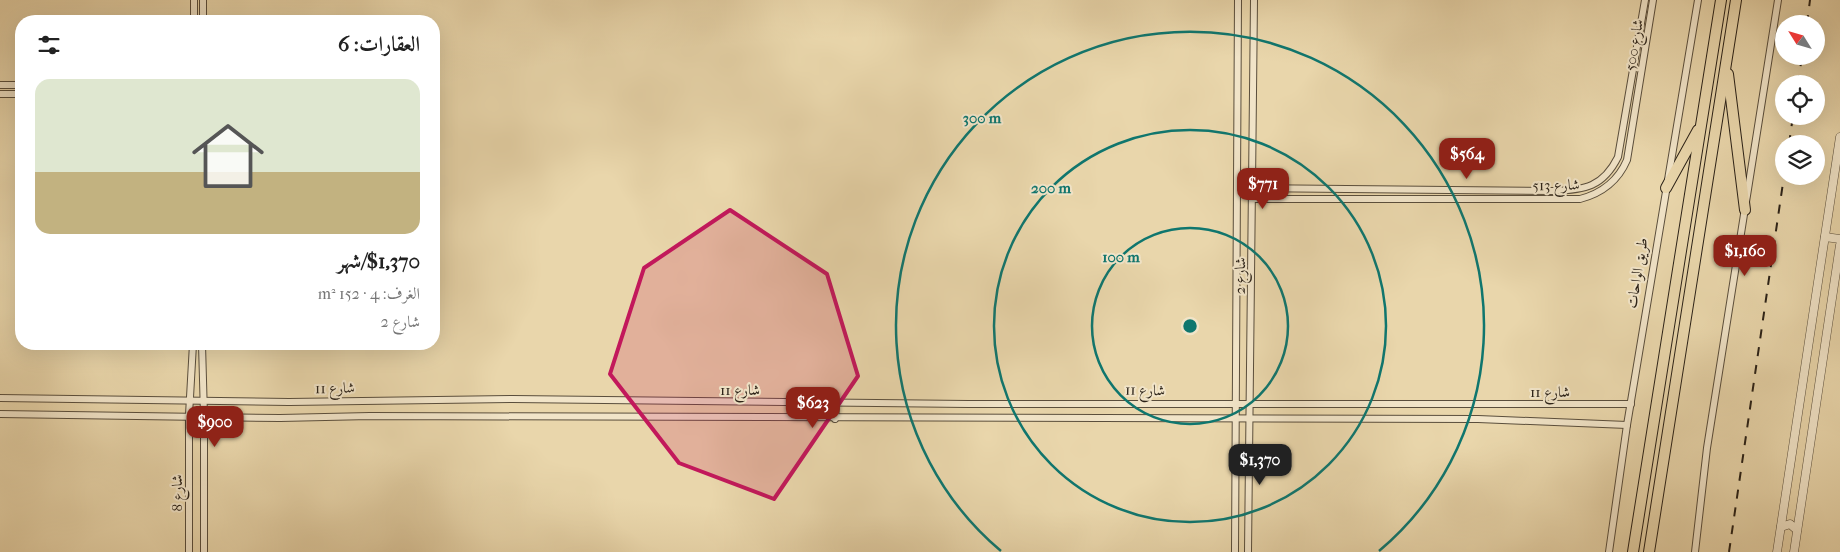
<!DOCTYPE html>
<html lang="ar">
<meta charset="utf-8">
<style>
:root{--surface:#fff;--page:#f2f2f2;--text:#222;--muted:#767676;--line:#e0e0e0;--accent:#8f2418}
body{margin:0;font-family:"IM FELL French Canon",Amiri,serif;background:var(--page);color:var(--text);direction:rtl;height:100vh;display:flex;flex-direction:column;font-size:19px;white-space:nowrap}
*{box-sizing:border-box;margin:0}
p{font-size:16px;color:var(--muted)}
.icon{flex:none;width:28px;height:28px;fill:none;stroke:currentColor;stroke-width:2;stroke-linecap:round;stroke-linejoin:round}
.map{position:relative;flex:1;overflow:hidden;direction:ltr}
.sheet{position:absolute;left:15px;top:15px;width:425px;height:335px;display:flex;flex-direction:column;background:var(--surface);border-radius:20px;box-shadow:0 5px 20px #0002;direction:rtl}
.sheet>*{flex:none}
.needle{width:32px;rotate:307deg}
.tools{position:absolute;left:1775px;top:15px;display:grid;gap:10px}
.tools a{display:grid;place-items:center;width:50px;height:50px;border-radius:50%;background:var(--surface);box-shadow:0 5px 20px #0002;font-size:25px}
.price{position:absolute;translate:-50% -42px;padding:0 11px;border-radius:10px;background:var(--accent);color:#fff;font-size:16px;line-height:32px;filter:drop-shadow(0 1px 2px #0008)}
.price::after{content:'';position:absolute;left:50%;top:30px;width:15px;height:11px;margin-left:-8px;background:inherit;clip-path:polygon(0 0,100% 0,50% 100%)}
.price.active{background:#222;color:#fff}
ul{padding:0;list-style:none}
li{display:grid;align-content:center;gap:10px;height:265px;padding:0 20px}
li+li{border-top:1px solid var(--line)}
li span{display:grid;place-items:center;height:155px;border-radius:15px;color:#555}
li>.icon{margin-inline-start:auto}
span .icon{width:90px;height:90px;fill:#fffc;stroke-width:1}
li b{font-size:21px}
h2{display:flex;justify-content:space-between;align-items:center;height:60px;padding:0 20px;font-size:21px}
.map>svg:first-child{display:block}
</style>
<div class="map">
<svg width="1840" height="552" viewBox="0 0 1840 552">
<rect width="100%" height="100%" fill="#e9d6ab"/>
<filter id="stains"><feTurbulence type="fractalNoise" baseFrequency=".004" numOctaves="4"/><feColorMatrix values="0 0 0 0 .2 0 0 0 0 .09 0 0 0 0 .02 0 0 0 .5 -.17"/></filter>
<radialGradient id="worn" r=".72"><stop offset=".6" stop-color="#630" stop-opacity="0"/><stop offset="1" stop-color="#630" stop-opacity=".3"/></radialGradient>
<g fill="none" stroke-linecap="round" stroke-linejoin="round">
<g stroke="#5a4e3c" stroke-width="8">
<g id="minor">
<path d="M194,21V0"/>
<path d="M203,21V0"/>
<path d="M0,85H21"/>
<path d="M0,94H21"/>
<path d="M1237,185H1253"/>
<path d="M1252,188L1553,191C1585,190 1603,187 1618,157L1645,0"/>
<path d="M1252,199H1580C1603,193 1618,181 1627,160L1653,0"/>
<path d="M202,344L204,416V552"/>
<path d="M0,398L289,402L513,399L968,404H1631"/>
<path d="M0,414L280,418L370,416L1478,419L1627,425"/>
<path d="M835,419L836,403"/>
<path d="M189,552V415L193,344"/>
<path d="M1235,552L1238,0"/>
<path d="M1248,552L1254,0"/>
<path d="M1609,552L1627,425L1698,0"/>
<path d="M1695,552L1707,448L1778,0"/>
</g>
</g>
<g stroke="#5a4e3c" stroke-width="9">
<g id="tertiary">
<path d="M1825,237L1840,239"/>
<path d="M1781,527L1790,524L1797,530"/>
<path d="M1777,552L1840,137"/>
<path d="M1794,552L1840,245"/>
</g>
</g>
<g stroke="#2a2117" stroke-width="12">
<g id="trunk">
<path d="M1728,74L1745,210"/>
<path d="M1666,188L1698,130"/>
<path d="M1633,552L1721,0"/>
<path d="M1649,552L1736,0"/>
</g>
</g>
<use href="#minor" stroke="#f1e4c8" stroke-width="6"/>
<use href="#tertiary" stroke="#f1e4c8" stroke-width="8"/>
<use href="#trunk" stroke="#e9d6ab" stroke-width="10"/>
<g stroke="#2a2117" stroke-width="2" stroke-dasharray="9 9" stroke-linecap="butt">
<path d="M1807,24L1810,0"/>
<path d="M1798,84L1802,56"/>
<path d="M1789,144L1793,116"/>
<path d="M1729,552L1784,176"/>
</g>
</g>
<path fill="#c2185b" fill-opacity="0.2" stroke="#c2185b" stroke-width="4" stroke-linejoin="round" d="M730,210L827,274L858,376L774,499L679,463L610,374L644,268Z"/>
<g fill="none" stroke="#0f766e" stroke-width="2.5">
<circle cx="1190" cy="326" r="98"/>
<circle cx="1190" cy="326" r="196"/>
<path d="M1001 551A294 294 0 1 1 1379 551"/>
</g>
<g text-anchor="middle" dominant-baseline="central" stroke-width="4" stroke-linejoin="round" paint-order="stroke">
<g font-size="15" fill="#2a2117" stroke="#f1e4c8">
<text transform="translate(1634 45) rotate(-81)">شارع 500</text>
<text transform="translate(1556 185) rotate(-1)">شارع 513</text>
<text transform="translate(1637 273) rotate(-81)">طريق الواحات</text>
<text transform="translate(1240 276) rotate(-89)">شارع 2</text>
<text transform="translate(335 388) rotate(-1)">شارع 11</text>
<text x="740" y="390">شارع 11</text>
<text transform="translate(1145 390) rotate(1)">شارع 11</text>
<text x="1550" y="392">شارع 11</text>
<text transform="translate(177 493) rotate(-90)">شارع 8</text>
</g>
</g>
<circle cx="1190" cy="326" r="8" fill="#0f766e" stroke="#f1e4c8" stroke-width="2.5"/>
<g font-size="15" text-anchor="middle" font-weight="bold" fill="#0f766e" stroke="#f1e4c8" stroke-width="4" stroke-linejoin="round" paint-order="stroke">
<text x="982" y="123">300 m</text>
<text x="1051" y="193">200 m</text>
<text x="1121" y="262">100 m</text>
</g>
<rect width="100%" height="100%" filter="url(#stains)"/>
<rect width="100%" height="100%" fill="url(#worn)"/>
</svg>
<div class="tools">
<a><svg class="needle" viewBox="-14 -14 28 28"><path d="M0-13l5 13h-10z" fill="#e53935"/><path d="M0 13l5-13h-10z" fill="#767676"/></svg></a>
<a><svg class="icon" aria-label="locate" viewBox="0 0 24 24"><circle cx="12" cy="12" r="6"/><path d="M12 2v4M12 18v4M2 12h4M18 12h4"/></svg></a>
<a><svg class="icon" aria-label="layers" viewBox="0 0 24 24"><path d="M12 4l9 5-9 5-9-5zM3 14l9 5 9-5"/></svg></a>
</div>
<b class="price" style="left:1467px;top:180px">$564</b>
<b class="price" style="left:1263px;top:210px">$771</b>
<b class="price" style="left:1745px;top:277px">$1,160</b>
<b class="price" style="left:813px;top:429px">$623</b>
<b class="price" style="left:215px;top:448px">$900</b>
<b class="price active" style="left:1260px;top:486px">$1,370</b>
<section class="sheet">
<h2>العقارات: 6<svg class="icon" aria-label="filters" viewBox="0 0 24 24"><path d="M4 7h16M4 17h16"/><circle cx="9" cy="7" r="2"/><circle cx="15" cy="17" r="2"/></svg></h2>
<ul>
<li><span style="background:linear-gradient(#dfe7d0 60%,#c2b280 0)"><svg class="icon" aria-label="home" viewBox="0 0 24 24"><path d="M3 11l9-7 9 7M6 9v11h12V9"/></svg></span><div><b>$1,370/شهر</b><p>الغرف: 4 · 152 m²</p><p>شارع 2</p></div></li>
</ul>
</section>
</div>
